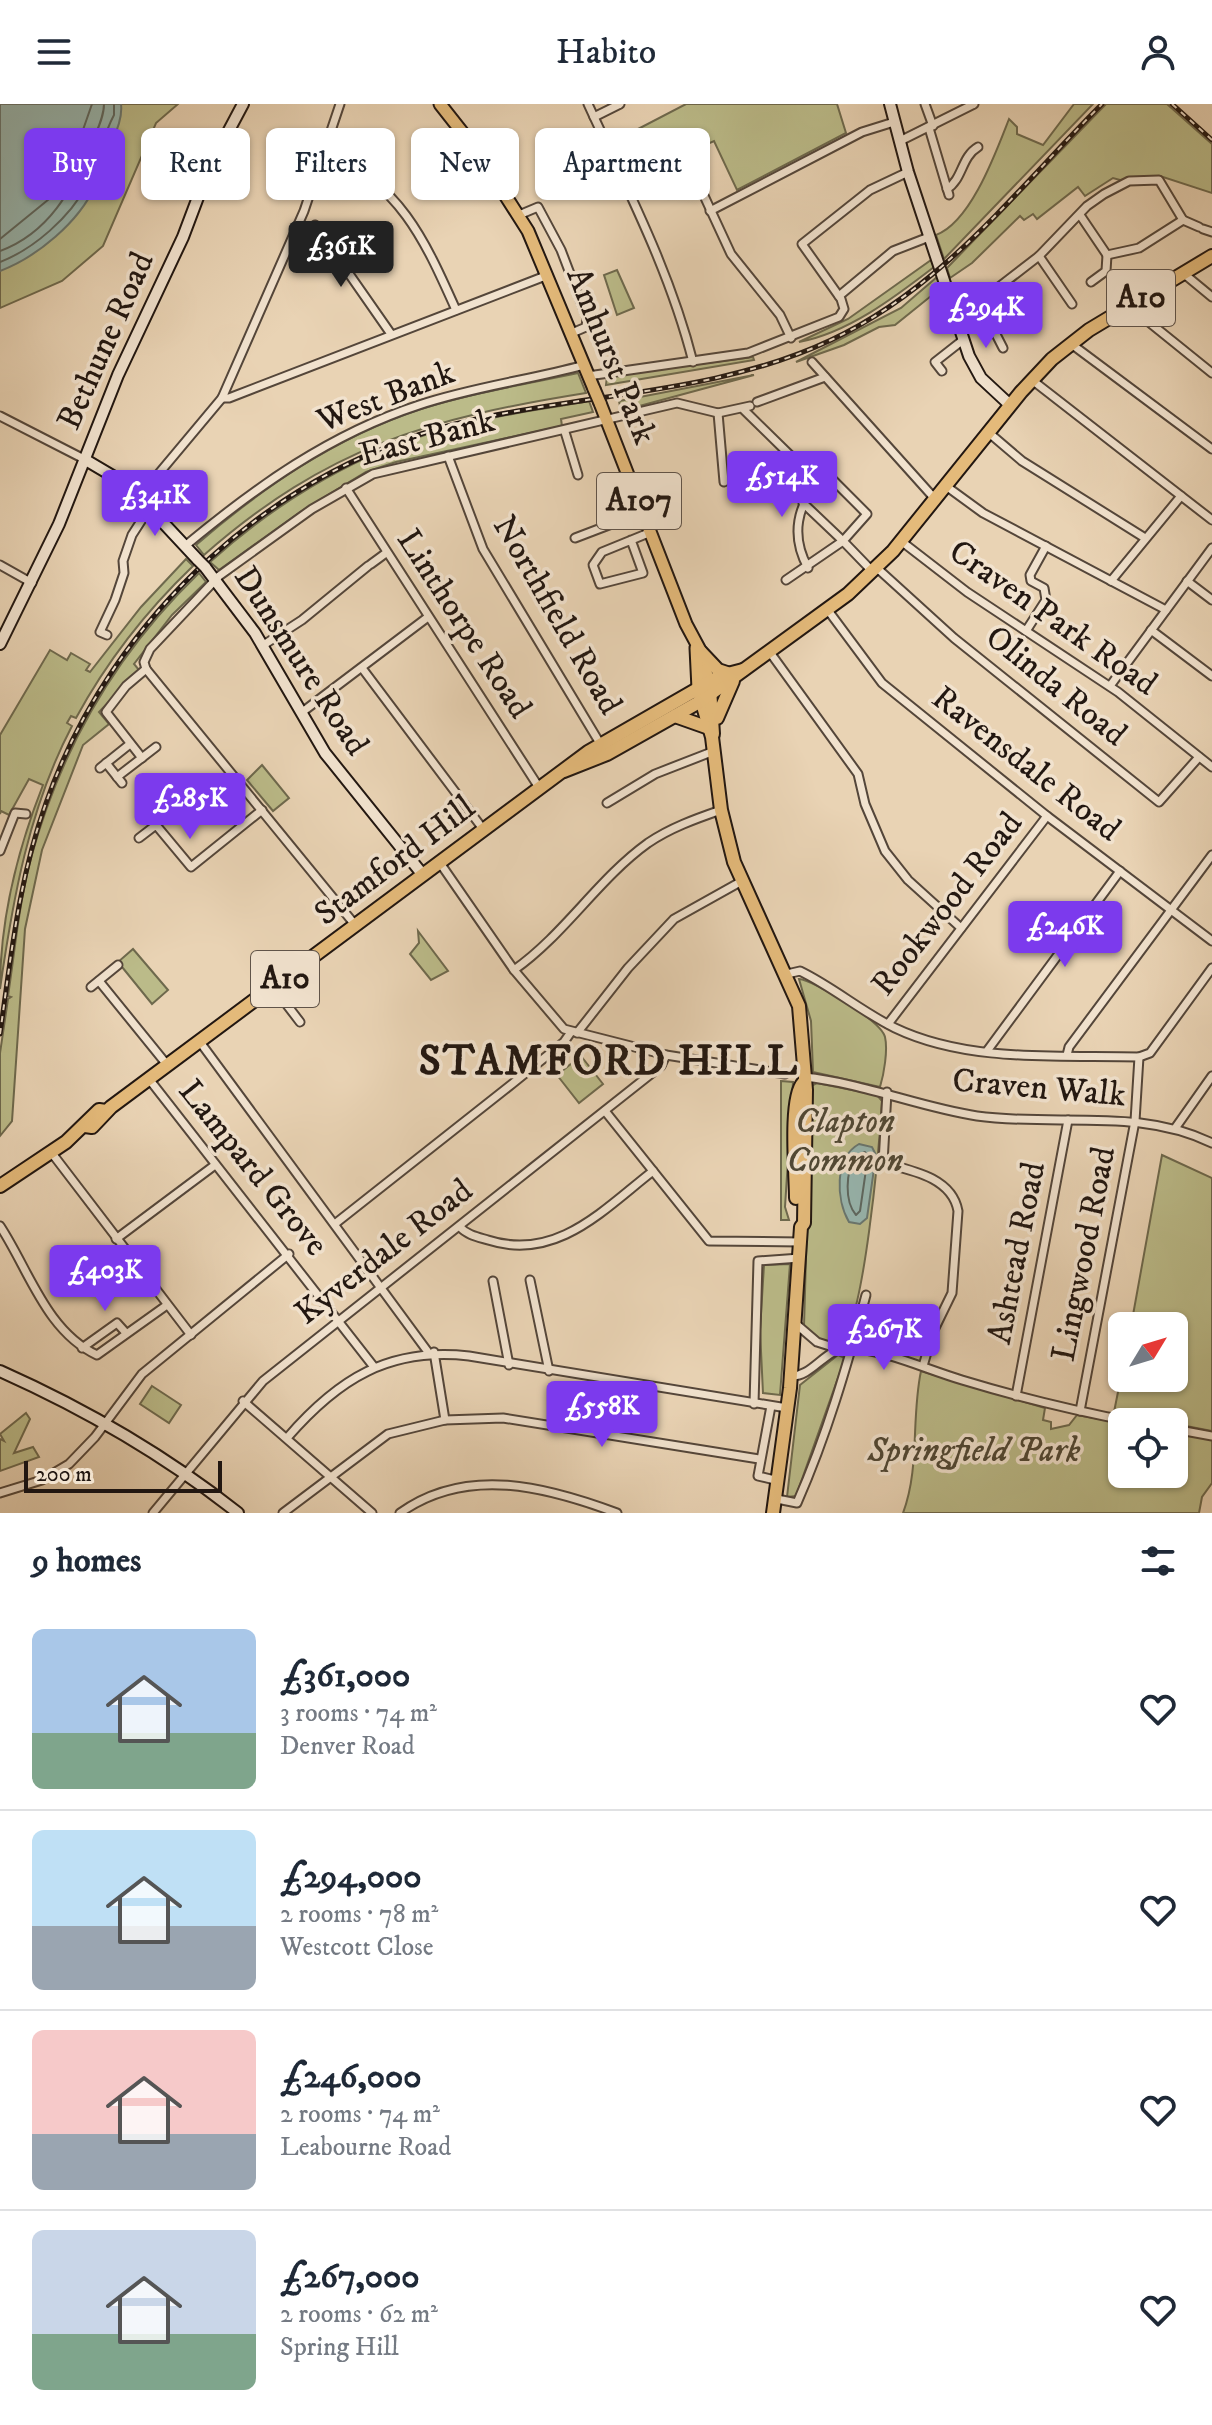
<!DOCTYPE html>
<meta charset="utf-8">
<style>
:root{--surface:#fff;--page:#f2f2f3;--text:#1f2937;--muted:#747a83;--line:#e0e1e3;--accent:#7c3aed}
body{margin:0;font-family:"IM FELL DW Pica",serif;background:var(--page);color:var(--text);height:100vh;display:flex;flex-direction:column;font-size:30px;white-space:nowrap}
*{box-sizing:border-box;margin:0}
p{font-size:26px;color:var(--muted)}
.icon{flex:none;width:44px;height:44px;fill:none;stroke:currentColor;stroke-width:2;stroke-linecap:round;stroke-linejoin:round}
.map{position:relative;height:1409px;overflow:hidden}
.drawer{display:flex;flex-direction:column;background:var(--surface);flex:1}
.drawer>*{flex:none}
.guide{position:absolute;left:24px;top:24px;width:800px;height:72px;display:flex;gap:16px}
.needle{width:52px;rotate:52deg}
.buttons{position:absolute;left:1108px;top:1208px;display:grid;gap:16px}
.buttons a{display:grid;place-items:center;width:80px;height:80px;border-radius:12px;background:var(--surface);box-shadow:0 2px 6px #0004;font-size:40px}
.scale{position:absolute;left:24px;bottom:20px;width:198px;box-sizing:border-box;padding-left:8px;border:4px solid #221711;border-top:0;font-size:22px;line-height:28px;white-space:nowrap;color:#221711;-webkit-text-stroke:6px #f1e2ce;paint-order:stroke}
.price{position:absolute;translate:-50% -68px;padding:0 18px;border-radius:8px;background:var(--accent);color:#fff;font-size:26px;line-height:52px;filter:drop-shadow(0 2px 4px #0008)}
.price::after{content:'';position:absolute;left:50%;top:48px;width:24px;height:18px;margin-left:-12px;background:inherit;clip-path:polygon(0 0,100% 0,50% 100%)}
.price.selected{background:#222;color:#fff}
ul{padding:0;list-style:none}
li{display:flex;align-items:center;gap:24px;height:200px;padding:0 32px}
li+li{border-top:2px solid var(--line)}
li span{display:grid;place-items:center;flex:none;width:224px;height:160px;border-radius:12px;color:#555}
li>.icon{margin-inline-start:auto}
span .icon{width:96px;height:96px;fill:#fffc;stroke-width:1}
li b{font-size:34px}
h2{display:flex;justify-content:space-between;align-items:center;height:96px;padding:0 32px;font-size:34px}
.pill{padding:0 28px;border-radius:12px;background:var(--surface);box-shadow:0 2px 6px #0004;font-size:28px;line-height:72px}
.pill.selected{background:var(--accent);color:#fff}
header{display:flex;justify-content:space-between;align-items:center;height:104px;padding:0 32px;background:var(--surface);font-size:36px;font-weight:600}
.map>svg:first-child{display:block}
</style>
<header><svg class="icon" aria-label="menu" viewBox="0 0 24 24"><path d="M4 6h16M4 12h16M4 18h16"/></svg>Habito<svg class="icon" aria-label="person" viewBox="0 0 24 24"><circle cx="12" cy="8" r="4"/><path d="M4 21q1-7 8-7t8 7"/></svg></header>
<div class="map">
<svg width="1212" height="1409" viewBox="0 0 1212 1409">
<rect width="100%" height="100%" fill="#e9d3b4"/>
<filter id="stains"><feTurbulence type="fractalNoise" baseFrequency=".0025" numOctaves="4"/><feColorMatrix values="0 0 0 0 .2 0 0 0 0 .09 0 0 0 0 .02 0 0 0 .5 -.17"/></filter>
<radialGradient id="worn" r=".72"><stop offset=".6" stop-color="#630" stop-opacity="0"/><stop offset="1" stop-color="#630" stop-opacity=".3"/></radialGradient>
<g fill="#bbbb89" stroke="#6e694d" stroke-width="2">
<path d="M0,0H178L156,19L103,142L62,177L0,204Z"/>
<path d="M686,0H837L846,29L737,86L714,37L692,47L684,31L650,49L638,25Z"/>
<path d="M1074,0H1093L944,155L936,131C971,118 996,48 1009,15L1017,23V30L1043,41Z"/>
<path d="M1106,0H1167L1212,40V89L1160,72L1120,76L1113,74L1085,92L1078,83L1037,115L1033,110L1024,116L1020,112L972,159L950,174L947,164Z"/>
<path d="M931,156L934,163C895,193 848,229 799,238L848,215Z"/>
<path d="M617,166L634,204L617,211L604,171Z"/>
<path d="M937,173L941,184L895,221L879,223L844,241L796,258L901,204Z"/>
<path d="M753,253L754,256L606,281L607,272Z"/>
<path d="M578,269L586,289C429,314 327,343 204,451L196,441C263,383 336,333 421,305C472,289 526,280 578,269Z"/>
<path d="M754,271L621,307L619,297Z"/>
<path d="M589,297L593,308L561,315L562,322L396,358L366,368L300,408L219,466L210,458C272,402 346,356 425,331C485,312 535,307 589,297Z"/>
<path d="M186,455L193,462C146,507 107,557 76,614L71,612L67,619L72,622C29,704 13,794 0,885C0,814 17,747 43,681L29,675L9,711L1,707L0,710V631L50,546L67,556L71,549L90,560L86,566L90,568L141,503Z"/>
<path d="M199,469L206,478L172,511L134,560L139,566L99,608L109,620L83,641L42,746L25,825L12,1017L0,1032V949L8,895L11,893L8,892C15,846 19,799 31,754C61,644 117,548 199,469Z"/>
<path d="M262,661L289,694L273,707L247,676Z"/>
<path d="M418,827L448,867L431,876L410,850L419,839Z"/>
<path d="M133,845L168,886L152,900L118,858Z"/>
<path d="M799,875C814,876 881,917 885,933C888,946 884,970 880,983L813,968L811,917Z"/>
<path d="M581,952L603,980L579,999L557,971Z"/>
<path d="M781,977L793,978L785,1103L789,1116H781Z"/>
<path d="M817,979L877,991L882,997C880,1031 864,1231 838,1240L821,1236L804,1222L811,982Z"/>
<path d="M1162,1051L1212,1074V1327L1114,1308L1122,1268V1274H1174V1222H1131Z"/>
<path d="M790,1160L780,1291L763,1289L760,1226L764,1161Z"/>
<path d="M838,1251L845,1254L796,1392L787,1393L800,1281Z"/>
<path d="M921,1267L1045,1304L1043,1316L1051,1318V1325L1069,1321L1077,1311L1122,1319V1370H1174V1328L1212,1335V1379L1202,1393L1199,1409H903C920,1364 911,1314 921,1267Z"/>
<path d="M152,1282L181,1301L169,1319L140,1300Z"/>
<path d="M26,1309L30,1315L14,1349L33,1343L39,1353L0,1367V1335L4,1337L0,1330Z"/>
</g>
<g fill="#97b7b1" stroke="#687771" stroke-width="2">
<path d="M0,0H121C123,16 114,32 108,47C103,58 100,71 95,82C79,118 37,153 0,167Z"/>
<path d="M859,1040L872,1043L876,1051L867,1114L860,1120L849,1118C836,1096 834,1054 859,1040Z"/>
</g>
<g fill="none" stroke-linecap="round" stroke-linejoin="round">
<g stroke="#5c6761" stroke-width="2">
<path d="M0,135L54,91L68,69L92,0"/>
<path d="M0,147C49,129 72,86 91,41C96,28 104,14 104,0"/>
<path d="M0,158C34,145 70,113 87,81C98,59 102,33 114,11V0"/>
<path d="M865,1048L868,1052L860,1107L856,1111C844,1097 846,1068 855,1053Z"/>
</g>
<g stroke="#54463a" stroke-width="11">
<g id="street">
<path d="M588,0C627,85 670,167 693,258"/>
<path d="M925,0L933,22"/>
<path d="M594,13L620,0"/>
<path d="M929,24L949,91"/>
<path d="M900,37L974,0"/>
<path d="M324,45C400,82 423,132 456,206"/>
<path d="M622,70L681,42L731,150L780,211L791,234"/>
<path d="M947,85C963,75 961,53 978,43"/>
<path d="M710,107L862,28L894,18"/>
<path d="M519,111L538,103L561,146L587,214L586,223L572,229"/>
<path d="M1080,111L1107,151L1139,144L1183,116"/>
<path d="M315,121L391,230"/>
<path d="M1203,125L1212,128"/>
<path d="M1039,152L1072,200"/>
<path d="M1183,169L1212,193"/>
<path d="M1091,178L1106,167L1107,151"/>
<path d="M839,192L893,147L929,133"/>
<path d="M980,199L1003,244"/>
<path d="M1129,202L1212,269"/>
<path d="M956,216L1039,152L1087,102L1104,90L1129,77L1159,76L1183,116L1199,123"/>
<path d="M1070,239L1212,345"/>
<path d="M812,258L935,395"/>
<path d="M942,267L935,258L963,236"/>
<path d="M588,272L748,249L839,213L844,205L841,195L802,140L870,86L908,68"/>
<path d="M1032,276L1212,416"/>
<path d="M222,294H229L548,171"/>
<path d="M757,298L825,273"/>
<path d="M744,306L796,357"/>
<path d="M718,309L724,378"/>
<path d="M0,312L84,355"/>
<path d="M565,328L578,371"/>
<path d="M988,328L1022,357L1145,434"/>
<path d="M448,352L483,445L601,641"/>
<path d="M833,376L867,410L843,437L872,467"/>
<path d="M946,382L983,409L1166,506"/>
<path d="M346,384L540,685"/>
<path d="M140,392L222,294L304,107L340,0"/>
<path d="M575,434L643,408"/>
<path d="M631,436L643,469L600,480L593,461L602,448L651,428"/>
<path d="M901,437L967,488L1118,588L1212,663"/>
<path d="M185,442C256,383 330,330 419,301C472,283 530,276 584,261"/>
<path d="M371,460L386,449"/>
<path d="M0,461L32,479"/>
<path d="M808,464C790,431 797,402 820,374"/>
<path d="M877,464L954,534L1159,698L1199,653"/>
<path d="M786,476L843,437L803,399"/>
<path d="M1111,477L1181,392"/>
<path d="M1187,477L1212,496"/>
<path d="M827,505L882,579L1047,712L1212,837"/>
<path d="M1151,526L1212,572"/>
<path d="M1026,527L1046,496L1044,484L1031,477L1030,471L1046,442"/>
<path d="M107,531L100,528L115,496L124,469L123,457L132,431L150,403"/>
<path d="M262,542L302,516L368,462"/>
<path d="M769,547L858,670L865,700L885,747L908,776L961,824"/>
<path d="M362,564L483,725"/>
<path d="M146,565L144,558L150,545L219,472L312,405L373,370L677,299L718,309L750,302"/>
<path d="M146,565L356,822"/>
<path d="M1110,582L1212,444"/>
<path d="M301,609L428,513"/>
<path d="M142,654L106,608L126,582L146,565"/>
<path d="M106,659L122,679"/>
<path d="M100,664L130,640"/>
<path d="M117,673L156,643"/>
<path d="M607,699L655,670L714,647"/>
<path d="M139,734L156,721L191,763L262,706"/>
<path d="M0,747L15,709L26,710"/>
<path d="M440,759L514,866L564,925L666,951L785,970"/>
<path d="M514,866C565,830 598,775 648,739C670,724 695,715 721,706"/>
<path d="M787,870L800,867C833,883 862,908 895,924C968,959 1060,951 1139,953L1150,949L1212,864"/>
<path d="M99,877L168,962"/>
<path d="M91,883L118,861"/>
<path d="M274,884L300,918"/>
<path d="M888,920L1047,712"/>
<path d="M577,929L628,864L674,815L742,777"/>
<path d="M200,938L428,1248"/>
<path d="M987,947L1120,767"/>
<path d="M1067,951L1069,943L1212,751"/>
<path d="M804,973C863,979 919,1003 977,1012C1056,1023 1138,1003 1212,1039"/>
<path d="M149,975L374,1263"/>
<path d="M887,988L883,1059C910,1066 952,1073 958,1107L952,1189L933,1228L923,1262"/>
<path d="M605,1007L709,1137L801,1138"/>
<path d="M1176,1023L1212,972"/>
<path d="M51,1048L191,1231"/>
<path d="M336,1119L512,980L564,938L571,928"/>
<path d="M0,1122C29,1166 46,1227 97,1251L167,1201"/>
<path d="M460,1123C467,1131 478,1133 488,1136C556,1158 603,1106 653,1067"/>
<path d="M116,1135L215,1061"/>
<path d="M530,1176L549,1267"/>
<path d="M493,1177L509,1261"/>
<path d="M796,1220L817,1238L839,1245"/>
<path d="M82,1244L117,1219L126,1229"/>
<path d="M434,1248L445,1316"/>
<path d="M791,1272C813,1273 825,1243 850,1244C888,1247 925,1265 962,1276C1018,1293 1076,1307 1134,1318"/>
<path d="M1016,1292L1068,1016"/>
<path d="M243,1297L372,1409"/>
<path d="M754,1300L758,1157L800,1154"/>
<path d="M771,1302L758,1372L779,1377"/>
<path d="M1080,1307L1135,1017L1139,953"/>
<path d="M1174,1325L1212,1332"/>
<path d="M287,1334C338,1275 389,1243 469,1252L787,1304"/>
<path d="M0,1389L42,1376L69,1360L95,1333L142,1270L289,1150"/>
<path d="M777,1395L797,1399C827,1331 847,1262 866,1191"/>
<path d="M153,1409L263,1277L661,962L666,951"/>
<path d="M283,1409L388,1330L445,1316L503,1314L759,1355"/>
<path d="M400,1409C467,1361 547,1383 617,1409"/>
</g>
</g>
<g stroke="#221711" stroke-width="14">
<g id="secondary">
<path d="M890,0L908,68L969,252L981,274L1010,301"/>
<path d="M84,355L128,381L198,456"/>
<path d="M205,463L255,529L325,649L423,771"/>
<path d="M0,540L59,420L118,271L183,133L209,64L243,0"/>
<path d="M0,1267C83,1304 166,1352 238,1409"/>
</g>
</g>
<g stroke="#221711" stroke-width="15">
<g id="primary">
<path d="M440,0L477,47L528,127L594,285"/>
<path d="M600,299L686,520L701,548L709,579"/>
<path d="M696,544L698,585"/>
</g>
</g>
<g stroke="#221711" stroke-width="16">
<g id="highway">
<path d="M701,548L718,566L727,569"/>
<path d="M698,585L712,633L721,706L734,758L799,902L806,986L804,1119L801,1123L790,1284L773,1409"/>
<path d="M710,585L713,630"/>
<path d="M675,612L709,624"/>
<path d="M717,614L733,577"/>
<path d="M564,667L607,650L701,597L848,490L893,447L1021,288L1052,255L1089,226L1212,152"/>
<path d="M85,1022L92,1023L111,1003L588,648L720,572L743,566"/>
<path d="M0,1082L66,1038L99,1006L106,1007"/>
<path d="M796,1094C796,1071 789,994 803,979"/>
</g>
</g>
<use href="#street" stroke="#f1e2ce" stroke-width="7"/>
<use href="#secondary" stroke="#f1e2ce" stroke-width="10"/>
<use href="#primary" stroke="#e4ba7a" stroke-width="11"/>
<use href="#highway" stroke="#e4ba7a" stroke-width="12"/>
<g stroke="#221711" stroke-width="5">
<g id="rail">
<path d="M1172,0L1212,36"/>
<path d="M0,930C11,852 19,774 46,699C111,513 277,359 472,316C591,289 719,289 831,236C944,183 1016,86 1102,0"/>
</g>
</g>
<use href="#rail" stroke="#f1e2ce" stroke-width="2" stroke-dasharray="6" stroke-linecap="butt"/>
<g stroke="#221711" stroke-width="14" stroke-linecap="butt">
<path id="secondary-bridge" d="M198,456L205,463"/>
</g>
<g stroke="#221711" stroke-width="15" stroke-linecap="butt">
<path id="primary-bridge" d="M594,285L600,299"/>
</g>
<use href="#secondary-bridge" stroke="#f1e2ce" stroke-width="10"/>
<use href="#primary-bridge" stroke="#e4ba7a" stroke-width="11"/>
</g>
<g text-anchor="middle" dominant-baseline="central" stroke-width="7" stroke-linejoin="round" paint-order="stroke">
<g fill="#f1e2ce" stroke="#60544a" stroke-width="2">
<rect x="1107" y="166" width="68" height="56" rx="6"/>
<rect x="597" y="369" width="84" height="56" rx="6"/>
<rect x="251" y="847" width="68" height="56" rx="6"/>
</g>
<g font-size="32" font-weight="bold" fill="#221711">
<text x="1141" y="194">A10</text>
<text x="639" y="397">A107</text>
<text x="285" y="875">A10</text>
</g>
<g font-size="34" fill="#221711" stroke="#f1e2ce">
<text transform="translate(106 237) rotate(-66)">Bethune Road</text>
<text transform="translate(611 252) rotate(68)">Amhurst Park</text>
<text transform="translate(386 293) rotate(-21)">West Bank</text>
<text transform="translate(427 334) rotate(-15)">East Bank</text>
<text transform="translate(557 511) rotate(60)">Northfield Road</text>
<text transform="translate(1053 514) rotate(35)">Craven Park Road</text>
<text transform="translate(464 520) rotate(57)">Linthorpe Road</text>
<text transform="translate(301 557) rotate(57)">Dunsmure Road</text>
<text transform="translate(1056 582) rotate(39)">Olinda Road</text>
<text transform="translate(1026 660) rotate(38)">Ravensdale Road</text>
<text transform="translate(395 757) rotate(-37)">Stamford Hill</text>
<text transform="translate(947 800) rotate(-52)">Rookwood Road</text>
<text transform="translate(1039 984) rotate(5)">Craven Walk</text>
<text transform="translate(253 1064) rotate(51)">Lampard Grove</text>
<text transform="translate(384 1148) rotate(-38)">Kyverdale Road</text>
<text transform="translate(1017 1149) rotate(-79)">Ashtead Road</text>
<text transform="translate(1084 1150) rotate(-79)">Lingwood Road</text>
</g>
<g font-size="34" font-style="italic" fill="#504835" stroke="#f1e2ce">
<text x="845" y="1018">Clapton<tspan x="845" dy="39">Common</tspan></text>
<text x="974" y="1347">Springfield Park</text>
</g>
<g font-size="42" font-weight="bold" letter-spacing="2" fill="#221711" stroke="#f1e2ce">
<text x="609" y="958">STAMFORD HILL</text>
</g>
</g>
<rect width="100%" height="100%" filter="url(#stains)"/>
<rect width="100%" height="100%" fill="url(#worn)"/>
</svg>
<div class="buttons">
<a><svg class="needle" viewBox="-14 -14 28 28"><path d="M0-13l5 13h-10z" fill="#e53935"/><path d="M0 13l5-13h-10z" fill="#747a83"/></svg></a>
<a><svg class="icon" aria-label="locate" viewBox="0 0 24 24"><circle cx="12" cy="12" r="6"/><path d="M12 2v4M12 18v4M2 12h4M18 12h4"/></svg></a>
</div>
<div class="scale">200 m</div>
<b class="price selected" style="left:341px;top:185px">£361K</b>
<b class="price" style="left:986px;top:246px">£294K</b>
<b class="price" style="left:782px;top:415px">£514K</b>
<b class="price" style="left:155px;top:434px">£341K</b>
<b class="price" style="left:190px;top:737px">£285K</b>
<b class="price" style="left:1065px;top:865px">£246K</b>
<b class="price" style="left:105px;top:1209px">£403K</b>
<b class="price" style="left:884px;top:1268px">£267K</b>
<b class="price" style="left:602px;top:1345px">£558K</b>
<div class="guide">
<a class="pill selected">Buy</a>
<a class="pill">Rent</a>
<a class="pill">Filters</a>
<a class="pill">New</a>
<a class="pill">Apartment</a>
</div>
</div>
<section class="drawer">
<h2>9 homes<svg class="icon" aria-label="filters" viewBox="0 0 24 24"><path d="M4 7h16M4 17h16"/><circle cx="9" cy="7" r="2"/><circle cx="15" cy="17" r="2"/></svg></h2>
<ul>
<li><span style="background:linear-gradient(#a9c7e8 65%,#7fa58c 0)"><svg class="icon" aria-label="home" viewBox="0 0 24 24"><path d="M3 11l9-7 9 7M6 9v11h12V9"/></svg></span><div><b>£361,000</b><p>3 rooms · 74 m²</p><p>Denver Road</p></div><svg class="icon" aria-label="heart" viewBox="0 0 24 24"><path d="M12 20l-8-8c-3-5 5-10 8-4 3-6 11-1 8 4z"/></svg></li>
<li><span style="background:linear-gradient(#bfe0f5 60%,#9aa5b1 0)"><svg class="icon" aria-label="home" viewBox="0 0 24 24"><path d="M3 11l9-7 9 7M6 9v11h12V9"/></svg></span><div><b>£294,000</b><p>2 rooms · 78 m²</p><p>Westcott Close</p></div><svg class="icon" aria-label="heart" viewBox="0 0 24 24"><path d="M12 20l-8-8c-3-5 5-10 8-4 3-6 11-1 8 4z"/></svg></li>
<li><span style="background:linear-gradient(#f6c9c9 65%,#9aa5b1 0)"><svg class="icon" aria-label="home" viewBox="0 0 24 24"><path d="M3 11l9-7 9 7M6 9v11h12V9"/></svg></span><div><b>£246,000</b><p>2 rooms · 74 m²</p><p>Leabourne Road</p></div><svg class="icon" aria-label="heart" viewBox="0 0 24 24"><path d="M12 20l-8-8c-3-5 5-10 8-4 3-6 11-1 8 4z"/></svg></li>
<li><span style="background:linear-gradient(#c9d6e8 65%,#7fa58c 0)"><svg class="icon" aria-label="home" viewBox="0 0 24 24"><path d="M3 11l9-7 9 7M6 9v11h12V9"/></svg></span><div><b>£267,000</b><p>2 rooms · 62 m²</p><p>Spring Hill</p></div><svg class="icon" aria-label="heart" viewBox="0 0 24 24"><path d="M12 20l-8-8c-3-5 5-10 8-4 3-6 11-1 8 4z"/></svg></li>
</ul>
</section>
